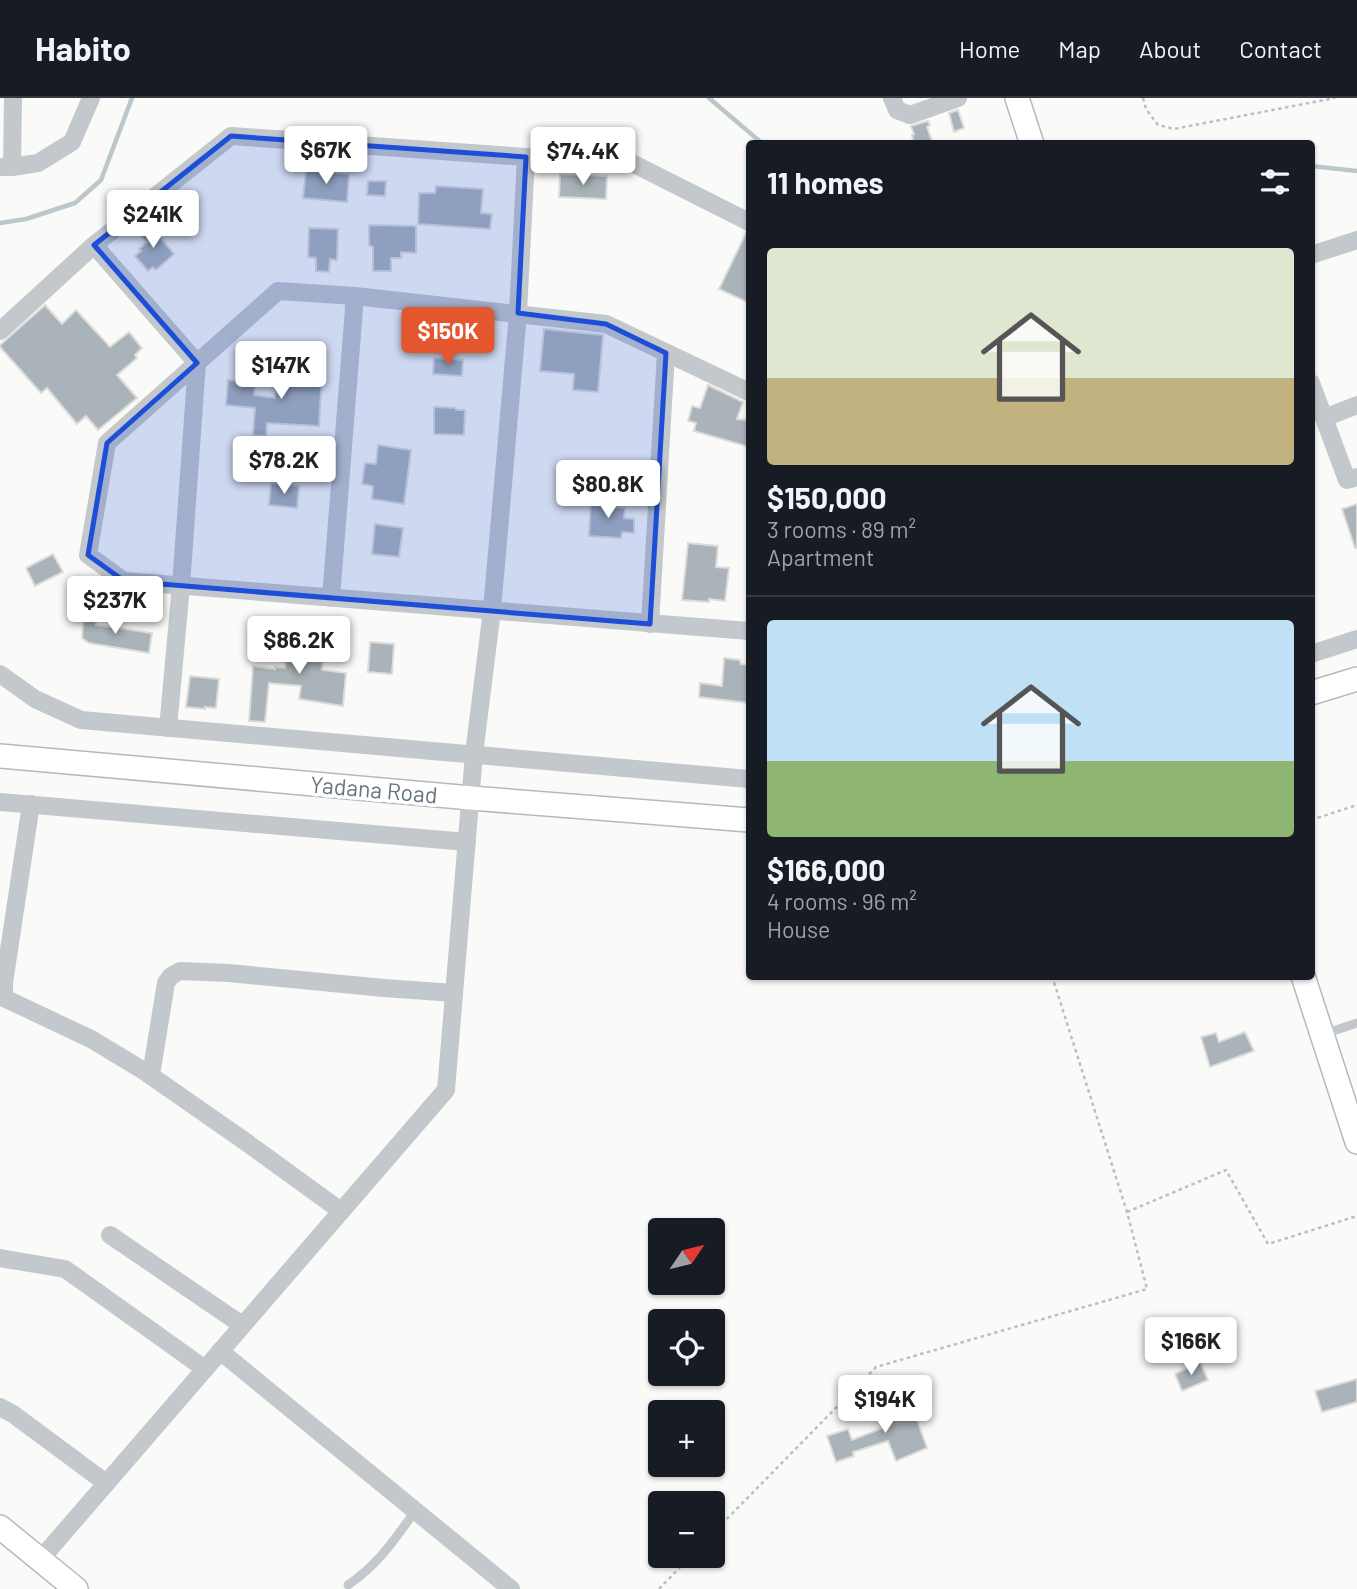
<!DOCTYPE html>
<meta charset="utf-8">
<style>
:root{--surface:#171b24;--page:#242831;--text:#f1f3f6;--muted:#9ea1a6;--line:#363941;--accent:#e4572e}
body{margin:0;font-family:Barlow,sans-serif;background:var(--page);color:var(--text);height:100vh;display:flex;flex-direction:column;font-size:26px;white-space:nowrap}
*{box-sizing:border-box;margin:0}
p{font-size:23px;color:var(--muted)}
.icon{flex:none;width:38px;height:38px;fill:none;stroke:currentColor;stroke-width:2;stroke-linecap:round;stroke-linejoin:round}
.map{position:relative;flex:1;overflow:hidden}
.panel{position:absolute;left:746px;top:42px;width:569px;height:840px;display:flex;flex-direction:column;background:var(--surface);border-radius:7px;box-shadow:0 2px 5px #0004}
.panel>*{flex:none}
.needle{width:46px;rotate:55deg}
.controls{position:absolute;left:648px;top:1120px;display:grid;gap:14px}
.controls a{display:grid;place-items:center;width:77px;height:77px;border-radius:7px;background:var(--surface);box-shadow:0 2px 5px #0004;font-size:35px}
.price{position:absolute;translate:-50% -60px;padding:0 16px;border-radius:7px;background:#fff;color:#222;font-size:23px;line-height:46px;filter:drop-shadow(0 2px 4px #0008)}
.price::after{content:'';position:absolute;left:50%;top:42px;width:21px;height:16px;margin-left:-10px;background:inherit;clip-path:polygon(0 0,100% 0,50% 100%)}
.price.active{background:var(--accent);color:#fff}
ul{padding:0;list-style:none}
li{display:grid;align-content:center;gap:14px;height:371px;padding:0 21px}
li+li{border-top:2px solid var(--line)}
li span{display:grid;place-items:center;height:217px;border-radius:7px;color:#555}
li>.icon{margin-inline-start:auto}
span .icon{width:126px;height:126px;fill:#fffc;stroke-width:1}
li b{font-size:30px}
h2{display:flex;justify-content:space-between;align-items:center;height:84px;padding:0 21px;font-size:30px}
header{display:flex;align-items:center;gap:42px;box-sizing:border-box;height:98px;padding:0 35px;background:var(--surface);border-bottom:2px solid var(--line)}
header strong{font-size:33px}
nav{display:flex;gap:38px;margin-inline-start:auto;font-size:24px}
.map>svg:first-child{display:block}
</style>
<header>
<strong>Habito</strong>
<nav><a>Home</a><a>Map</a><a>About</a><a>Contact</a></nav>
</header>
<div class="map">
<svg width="1357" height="1491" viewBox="0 0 1357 1491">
<rect width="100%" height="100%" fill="#fafaf8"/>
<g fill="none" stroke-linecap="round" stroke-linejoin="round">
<g stroke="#bbc7cb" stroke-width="4.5">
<path d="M709,0L763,46"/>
<path d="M1311,68L1357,73"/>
<path d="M0,125L26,121L75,105L101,82L132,0"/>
</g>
</g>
<g fill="#aab3b9" stroke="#dcdcda" stroke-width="2">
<path d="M958,12L964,30L954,34L949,15Z"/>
<path d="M928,23L930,27L927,29L933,46H914L912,37L914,36L911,28Z"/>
<path d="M306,72L349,76L347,104L303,100Z"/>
<path d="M560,76L607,78L606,101L559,99Z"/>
<path d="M368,83H386L385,98L367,97Z"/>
<path d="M436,88L483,91L481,115L492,116L490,131L418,126L419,95H435Z"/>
<path d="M150,127L174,156L156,172L153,169L148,173L135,158L141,153L139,151L147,144L140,137Z"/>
<path d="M369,127L416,128V155L401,154V160H391V173H373V149L369,147Z"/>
<path d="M309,130L338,131L337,162L330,161L329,174L316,173V160L308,159Z"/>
<path d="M746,135H749V205L719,191Z"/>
<path d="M45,207L62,226L76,212L110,249L129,234L142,250L135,257L137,260L117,277L137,300L98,332L86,318L77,326L47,290L41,295L0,249V247Z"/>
<path d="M434,220L462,222L461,237L433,235Z"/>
<path d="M544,231L603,237L598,294L573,292L574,276L540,273Z"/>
<path d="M434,260L463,262L462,278L433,276Z"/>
<path d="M277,273L322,276L319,328L267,325L266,338L253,337L255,310L226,307L228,282L255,285L254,297L275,300Z"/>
<path d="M708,287L743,304L737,321L749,322V349L694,333L696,325L688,323L692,308L700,310Z"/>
<path d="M434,309L456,310V312H465L464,337L434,336Z"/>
<path d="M378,347L411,352L404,406L372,401L373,388L362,386L365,365L376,366Z"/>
<path d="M271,385L299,388L297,410L269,407Z"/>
<path d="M591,400L610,401V409L625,410L624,420L634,421V435L622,434L621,440L589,438Z"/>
<path d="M1357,406V450H1355L1342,411Z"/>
<path d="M375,426L403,430L399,459L372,456Z"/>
<path d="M688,445L718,448L716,469L729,470L725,503L709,501V504L682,502Z"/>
<path d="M53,456L63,474L35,488L26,470Z"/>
<path d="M84,515L97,517L96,527L152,535L149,555L89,545L82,540Z"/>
<path d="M287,534L325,537L322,572L346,575L343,608L299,601L301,588L269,585L265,624L249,623L253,568L275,571V569L285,570Z"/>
<path d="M370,544L394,546L392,576L368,574Z"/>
<path d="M724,560L740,562L741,566L749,567V605L699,599L700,585L722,588Z"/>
<path d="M190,578L219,581L216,610L205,609V611L186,609Z"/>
<path d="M1245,934L1254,953L1210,969L1201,939L1216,935L1219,944Z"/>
<path d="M1200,1264L1208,1282L1182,1293L1175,1276Z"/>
<path d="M1357,1281V1304L1322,1314L1315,1293Z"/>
<path d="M910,1302L927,1350L896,1363L888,1343L853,1354L854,1358L836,1364L827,1338L848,1331L852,1342L883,1330L878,1311Z"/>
</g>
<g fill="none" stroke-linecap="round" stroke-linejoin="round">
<g stroke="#b3babf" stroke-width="26">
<g id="secondary">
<path d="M1017,0L1032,46"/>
<path d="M1311,595L1357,581"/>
<path d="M0,658L471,700L749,722"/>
<path d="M1303,878L1357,1044"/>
<path d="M0,1429L76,1491"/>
</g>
</g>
<g stroke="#bbbfc2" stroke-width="2.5" stroke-dasharray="3.5 3.5" stroke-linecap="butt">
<path d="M1143,0L1146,11L1158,27L1174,31L1335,0"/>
<path d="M1311,722L1357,707"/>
<path d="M1127,1114L1226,1072L1268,1146L1357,1118"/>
<path d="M712,1436L876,1269L1147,1191L1127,1114L1052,878"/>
<path d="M659,1491L691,1458"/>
</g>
<g stroke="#c3c8cc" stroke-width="9">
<path d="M1324,936L1357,925"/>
<path d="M348,1487C379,1466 394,1442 416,1412"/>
</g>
<g stroke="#c3c8cc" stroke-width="18">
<path d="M892,0L897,12L910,17L958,0"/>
<path d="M0,69H12L38,65L72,44L91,0"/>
<path d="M12,69L13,0"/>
<path d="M94,147L197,265L181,488L168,630"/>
<path d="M1311,157L1357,142"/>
<path d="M0,233L94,147L231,38L526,59L632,65L749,124"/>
<path d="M1311,285L1347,382L1357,379"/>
<path d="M749,294L606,226L355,198L278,193L107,345L88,457L124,483L749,533"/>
<path d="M1324,320L1357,307"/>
<path d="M331,500L355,198"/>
<path d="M650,526L666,255"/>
<path d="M1311,556L1357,541"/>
<path d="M0,576L35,601L81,622L749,681"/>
<path d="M0,704L467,744"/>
<path d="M31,706L4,885V900L91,941L144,973L246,1044L341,1113"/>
<path d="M151,977L166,885L171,878L180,873L229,875L384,890L454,895"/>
<path d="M110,1137L242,1227"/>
<path d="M0,1160L65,1171L205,1271"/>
<path d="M220,1253L511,1491"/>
<path d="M0,1309L13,1316L106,1385"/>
<path d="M40,1462L446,992L474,656L492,512L518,215L526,59"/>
</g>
<use href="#secondary" stroke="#fff" stroke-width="23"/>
</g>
<path fill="#1d4ed8" fill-opacity="0.2" stroke="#1d4ed8" stroke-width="5" stroke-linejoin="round" d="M231,38L526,59L518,215L606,226L666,255L650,526L124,483L88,457L107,345L197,265L94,147Z"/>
<g text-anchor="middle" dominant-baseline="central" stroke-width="7" stroke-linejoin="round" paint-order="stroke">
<g font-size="23" fill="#657683" stroke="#fff">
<text transform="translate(374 691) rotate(5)">Yadana Road</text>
</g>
</g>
</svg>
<div class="controls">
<a><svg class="needle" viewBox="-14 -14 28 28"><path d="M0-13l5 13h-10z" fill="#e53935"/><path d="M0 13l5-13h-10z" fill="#9ea1a6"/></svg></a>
<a><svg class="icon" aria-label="locate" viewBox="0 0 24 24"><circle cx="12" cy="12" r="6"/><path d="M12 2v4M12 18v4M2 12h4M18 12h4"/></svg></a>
<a>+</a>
<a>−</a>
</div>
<b class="price" style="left:326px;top:88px">$67K</b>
<b class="price" style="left:583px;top:89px">$74.4K</b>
<b class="price" style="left:153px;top:152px">$241K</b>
<b class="price active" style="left:448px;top:269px">$150K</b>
<b class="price" style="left:281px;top:303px">$147K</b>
<b class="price" style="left:284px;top:398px">$78.2K</b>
<b class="price" style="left:608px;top:422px">$80.8K</b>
<b class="price" style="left:115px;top:538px">$237K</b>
<b class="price" style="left:299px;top:578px">$86.2K</b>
<b class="price" style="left:1191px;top:1279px">$166K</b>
<b class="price" style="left:885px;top:1337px">$194K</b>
<section class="panel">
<h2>11 homes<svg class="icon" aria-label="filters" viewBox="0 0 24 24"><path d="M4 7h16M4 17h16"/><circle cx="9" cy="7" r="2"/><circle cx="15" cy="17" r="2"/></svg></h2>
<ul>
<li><span style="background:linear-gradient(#dfe7d0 60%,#c2b280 0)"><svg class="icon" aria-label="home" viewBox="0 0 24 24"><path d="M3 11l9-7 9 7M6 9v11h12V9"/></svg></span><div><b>$150,000</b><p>3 rooms · 89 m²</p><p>Apartment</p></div></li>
<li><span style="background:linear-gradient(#bfe0f5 65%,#8fb573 0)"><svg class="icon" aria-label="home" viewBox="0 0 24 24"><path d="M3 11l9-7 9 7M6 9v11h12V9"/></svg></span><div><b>$166,000</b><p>4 rooms · 96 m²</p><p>House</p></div></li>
</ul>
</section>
</div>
